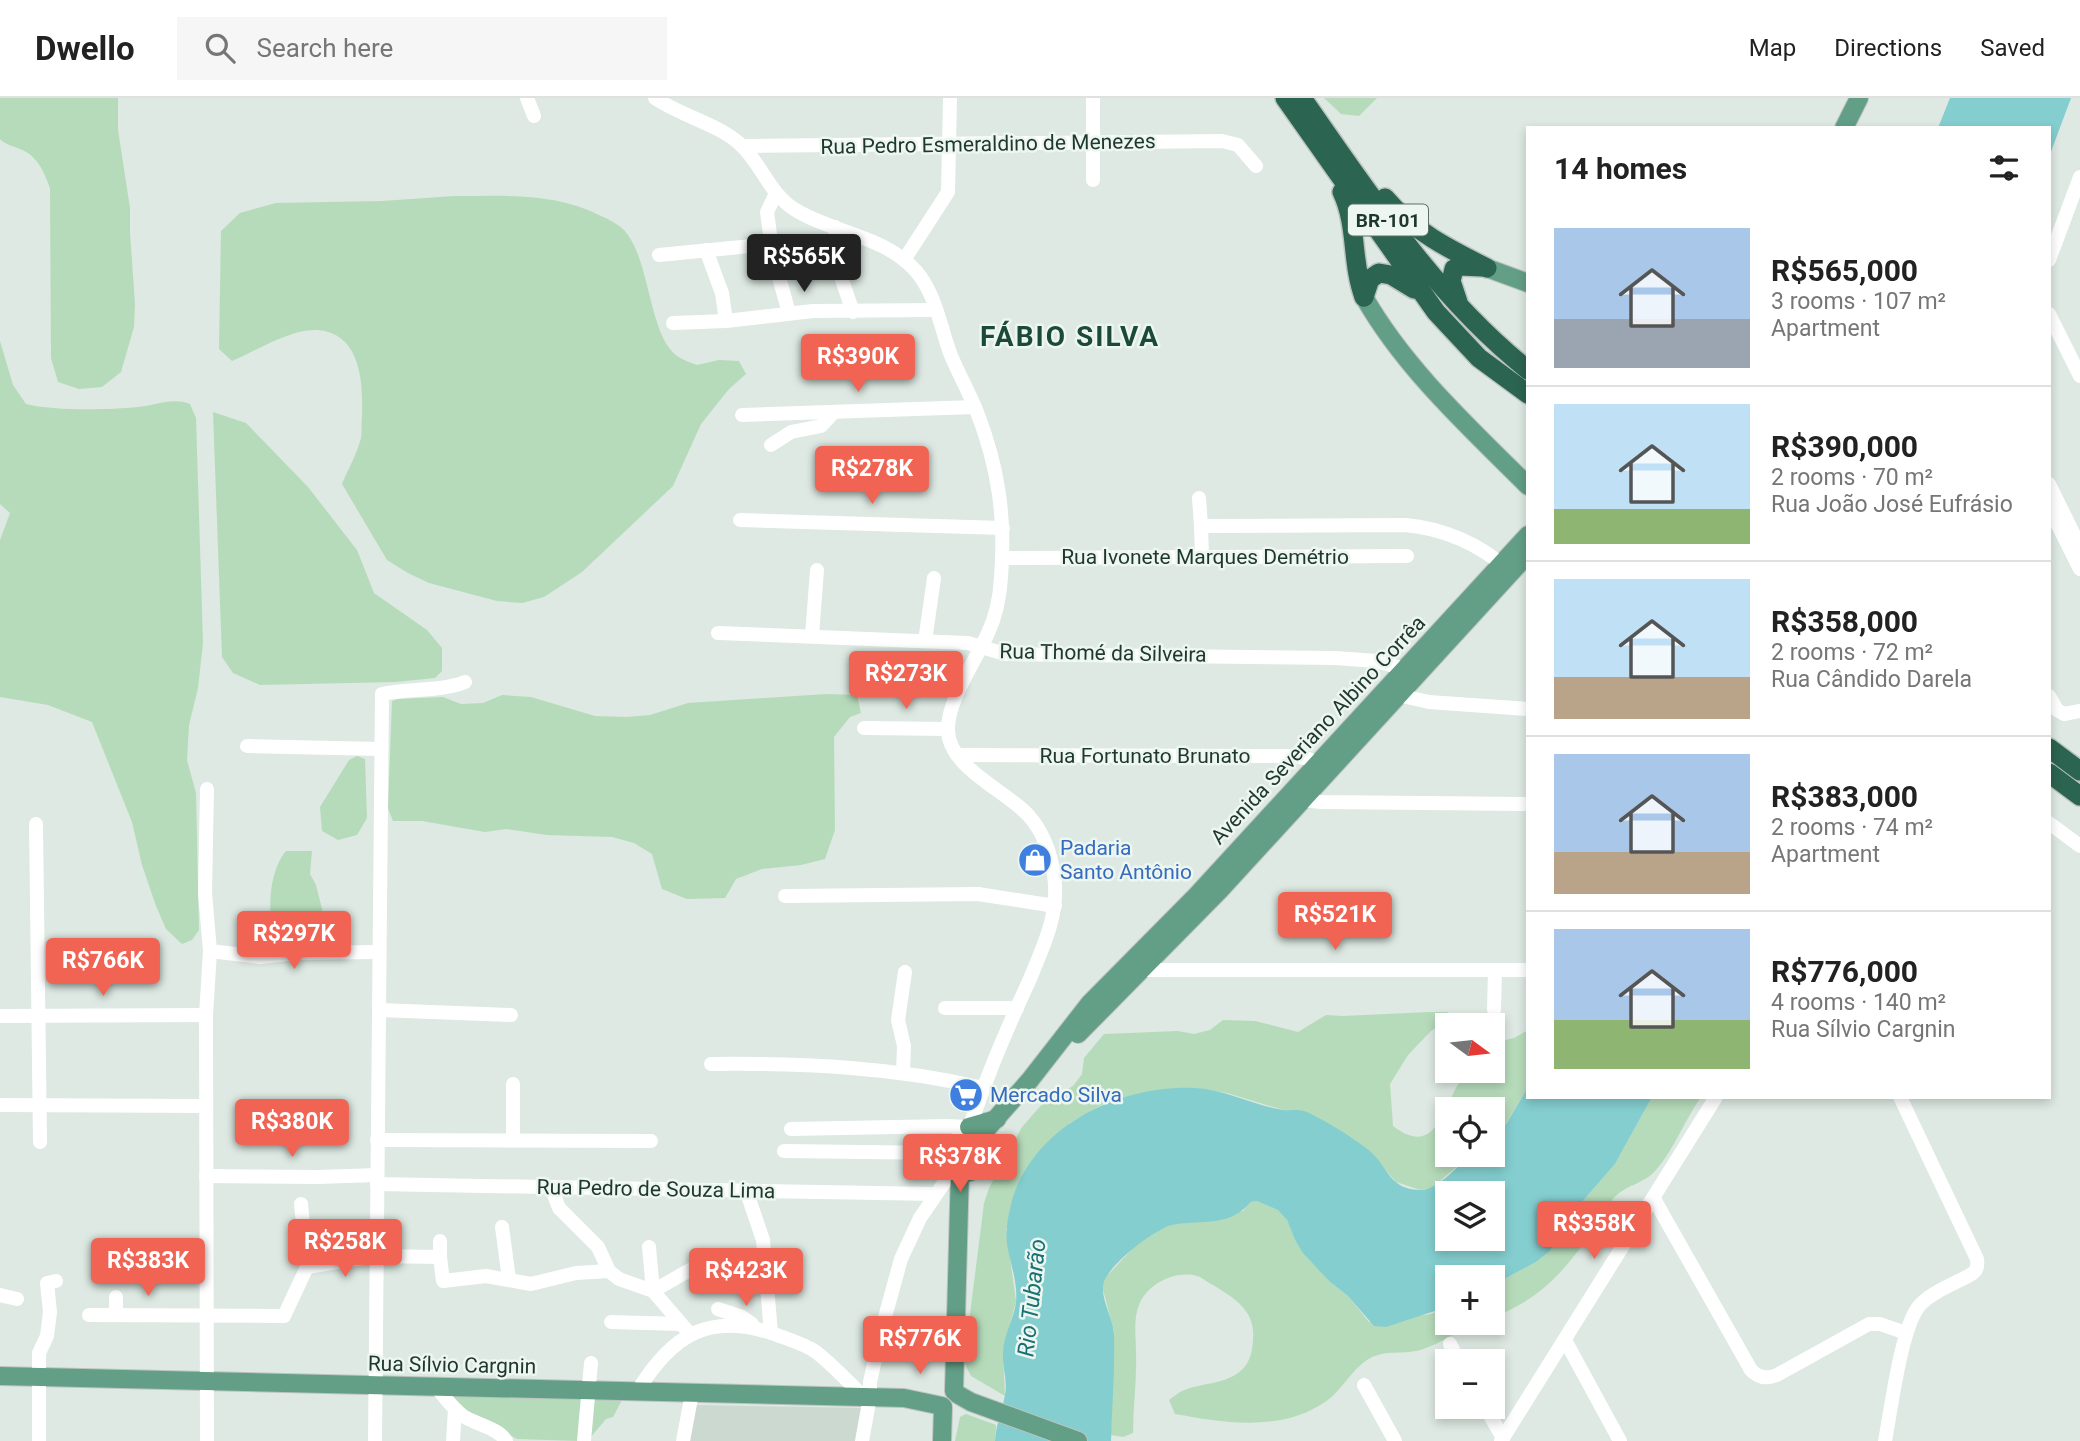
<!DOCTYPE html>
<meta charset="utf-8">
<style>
:root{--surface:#fff;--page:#f6f6f6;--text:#222;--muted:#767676;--line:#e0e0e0;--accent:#f16353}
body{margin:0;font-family:Roboto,sans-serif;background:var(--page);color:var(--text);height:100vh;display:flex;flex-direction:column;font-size:26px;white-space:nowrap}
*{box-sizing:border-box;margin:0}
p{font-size:23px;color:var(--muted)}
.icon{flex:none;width:38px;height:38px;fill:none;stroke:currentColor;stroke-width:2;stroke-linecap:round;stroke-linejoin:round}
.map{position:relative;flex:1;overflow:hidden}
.side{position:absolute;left:1526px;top:28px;width:525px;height:973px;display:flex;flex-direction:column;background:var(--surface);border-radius:0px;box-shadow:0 4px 10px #0003}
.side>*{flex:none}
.needle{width:46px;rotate:105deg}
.buttons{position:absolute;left:1435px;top:915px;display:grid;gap:14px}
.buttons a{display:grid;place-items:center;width:70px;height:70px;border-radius:0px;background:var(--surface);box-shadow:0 4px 10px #0003;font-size:35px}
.price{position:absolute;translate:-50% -60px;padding:0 16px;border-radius:7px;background:var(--accent);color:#fff;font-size:23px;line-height:46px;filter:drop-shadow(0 2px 4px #0008)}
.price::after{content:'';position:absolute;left:50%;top:42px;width:21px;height:16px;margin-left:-10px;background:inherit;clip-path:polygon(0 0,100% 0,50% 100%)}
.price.on{background:#222;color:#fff}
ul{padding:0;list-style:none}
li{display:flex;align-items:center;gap:21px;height:175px;padding:0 28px}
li+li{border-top:2px solid var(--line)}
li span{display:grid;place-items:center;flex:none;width:196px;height:140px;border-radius:0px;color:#555}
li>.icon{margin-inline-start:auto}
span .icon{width:84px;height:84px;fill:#fffc;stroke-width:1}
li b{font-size:30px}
h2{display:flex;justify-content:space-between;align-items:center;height:84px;padding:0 28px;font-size:30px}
header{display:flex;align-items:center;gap:42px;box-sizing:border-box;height:98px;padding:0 35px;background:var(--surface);border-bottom:2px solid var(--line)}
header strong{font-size:33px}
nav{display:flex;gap:38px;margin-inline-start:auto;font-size:24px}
.search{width:490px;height:63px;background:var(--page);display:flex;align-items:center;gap:18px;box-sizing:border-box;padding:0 24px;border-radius:0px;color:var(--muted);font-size:26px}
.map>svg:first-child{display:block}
</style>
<header>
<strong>Dwello</strong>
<div class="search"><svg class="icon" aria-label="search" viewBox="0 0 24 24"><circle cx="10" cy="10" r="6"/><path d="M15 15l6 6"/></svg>Search here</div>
<nav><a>Map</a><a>Directions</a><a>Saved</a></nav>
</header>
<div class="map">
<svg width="2080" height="1343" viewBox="0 0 2080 1343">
<rect width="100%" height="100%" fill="#dde9e2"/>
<path fill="#ccd9d1" d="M696,1307L862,1310L856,1343H690Z"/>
<g fill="#b6dbba">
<path d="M0,0H118V32L130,110V134L135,206L134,229L121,274L102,289L79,291L58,284L51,260L50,90C44,74 38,58 20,51C13,48 6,47 0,41Z"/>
<path d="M1324,0H1377L1359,18L1341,16Z"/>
<path d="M454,98C504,98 555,94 601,118C608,121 618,126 624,132C651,162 648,236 677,258C683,262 691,265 697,267L719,262L739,263L746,276L729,291L701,326L673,388L582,474L544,499L522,505L497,503L429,485L408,475L387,462L342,386C348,371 357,356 361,340C362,334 361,326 362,319C363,286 362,236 318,232C291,230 256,253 232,263L219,251L221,133L240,115L276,105L382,103Z"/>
<path d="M0,243L13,287L26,306C52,313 109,312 137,309C156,308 171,299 190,306L196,320L203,545L198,590L189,627L187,662L196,695L199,832L192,842L182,846L166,831L156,808L142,767L132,724L92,624L48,607L0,599V442L10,415L0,406Z"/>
<path d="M213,314L246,325L308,389L357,452L374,495L427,532L442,550V573L435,580L395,584L260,587L233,575L222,559Z"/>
<path d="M826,596L857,597L861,615L850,619L834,639L835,732L825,761L801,767L762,771L736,781L725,800L687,801L662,791L652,756L634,745L612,739L547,737L506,731L485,734L422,723H393L388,710L392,603L398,601L443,599L461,606L483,605L502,597L531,599L595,618L627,619L650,617L688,605Z"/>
<path d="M357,658L365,661L367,720L357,737L338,742L322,733L320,709L349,662Z"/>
<path d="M286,753H312L310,776L316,787L324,819L323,840L306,849L285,850C281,844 275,837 273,830C267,807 271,770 286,753Z"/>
<path d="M1429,914H1448L1445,924L1431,933L1408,957L1390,986L1393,1028C1431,1057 1440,1021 1455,992C1458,985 1464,979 1468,973H1493V945L1514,940L1528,932V989L1507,1025L1493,1038V1012H1447V1057H1470L1432,1090L1420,1092L1396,1084L1368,1052L1303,1013L1283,1012L1227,995L1195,990L1105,1005L1070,1025L1006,1131L1016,1203L1003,1254L1005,1298L971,1278L964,1264L984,1105L989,1090L1022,1029L1044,1004L1073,988L1082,976L1084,960L1104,936L1178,933L1194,936L1210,932L1223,922L1255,923L1298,934L1326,917L1343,918Z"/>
<path d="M1652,999H1701C1684,1023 1675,1050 1656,1072C1644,1086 1624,1087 1612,1102C1601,1115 1593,1132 1583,1146C1559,1180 1532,1205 1493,1219V1187L1536,1164L1550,1153L1567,1121L1615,1066Z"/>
<path d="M1257,1103L1279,1112L1287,1122L1295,1142L1330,1184L1348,1198L1369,1224L1431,1216L1447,1209V1225H1476C1458,1232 1442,1245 1423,1251C1404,1258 1385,1250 1367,1262C1350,1273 1342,1293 1325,1304C1281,1334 1225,1325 1175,1316L1169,1302C1173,1299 1178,1295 1182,1293C1202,1284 1232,1287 1246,1267C1251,1260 1253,1249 1253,1241C1256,1212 1233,1199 1211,1186C1206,1183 1201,1179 1197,1178C1175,1172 1147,1186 1139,1207C1133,1222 1136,1238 1136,1255C1137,1282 1133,1308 1133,1335L1123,1339L1111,1337L1114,1233L1102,1188L1106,1179L1133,1150L1156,1133L1171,1127L1243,1113L1251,1104Z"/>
<path d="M448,1296L585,1299L579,1343L517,1341L467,1313Z"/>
<path d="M594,1299L623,1300L613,1319L606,1321L590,1340Z"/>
<path d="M966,1316L996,1327L995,1343H955L960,1319Z"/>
</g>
<g fill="#84cecf" fill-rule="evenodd">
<path d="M1950,0H2071L2049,59V30H1938Z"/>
<path d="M1528,989V999H1652L1615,1066L1567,1121L1550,1153L1536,1164L1493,1187V1180H1447V1209L1386,1229L1374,1228L1348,1198L1330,1184L1303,1155L1295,1142L1287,1122L1278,1112L1257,1103L1251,1104C1228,1130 1204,1121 1172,1127C1155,1131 1103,1170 1103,1189C1102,1204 1113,1220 1114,1236C1115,1271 1112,1308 1111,1343H995C996,1326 1002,1313 1005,1297C1008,1283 1002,1269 1003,1255C1003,1238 1014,1221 1016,1204C1018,1184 1010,1165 1007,1146C1005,1131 1009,1114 1013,1099C1037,1026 1122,986 1196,990C1226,992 1253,1007 1283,1012C1290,1013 1297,1011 1304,1013C1320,1019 1359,1043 1372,1055C1388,1070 1390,1091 1419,1092C1438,1093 1457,1068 1470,1057H1493V1038L1507,1025ZM1447,1096H1493V1141H1447Z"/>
</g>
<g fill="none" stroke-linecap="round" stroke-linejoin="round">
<g stroke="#bcc3c0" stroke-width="20">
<g id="major">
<path d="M1844,30L1859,0"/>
<path d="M1487,170L1528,185"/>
<path d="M1364,199C1405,271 1469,329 1528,388"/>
<path d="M1078,936L1220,792L1528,456"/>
<path d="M969,1029L997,1021"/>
<path d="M963,1059L968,1058L974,1062V1069L970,1074C961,1075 956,1068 961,1060L1030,982L1090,905L1196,798L1528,437"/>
<path d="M0,1278L904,1300L942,1308"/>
<path d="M954,1293L960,1071"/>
<path d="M957,1296L971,1304L1078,1343"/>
<path d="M942,1343L943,1309"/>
</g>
</g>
<g stroke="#bcc3c0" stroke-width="22">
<g id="highway">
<path d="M1285,0L1436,214L1479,260L1528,296"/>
<path d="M1302,0C1370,97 1435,198 1528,272"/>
<path d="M1342,94C1358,128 1351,164 1364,199"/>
<path d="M1385,100C1413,133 1449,151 1487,170"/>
<path d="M1364,199L1370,181L1379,175L1391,177L1414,191"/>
<path d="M1458,204L1451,183L1454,171L1460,168L1482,169"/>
<path d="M2049,650L2080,673"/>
<path d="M2049,675L2080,698"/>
</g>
</g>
<g stroke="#fff" stroke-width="14">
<path d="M527,0L534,18"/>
<path d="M655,0C681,18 718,26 740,46C761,65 769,95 794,111C832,135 883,137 915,172C935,194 940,227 950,255C958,275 969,294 977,314C998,368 1006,420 1001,479C1000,498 996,518 988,535C976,562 948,601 948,631C947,669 1007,693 1029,718C1043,734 1051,757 1054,777C1060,815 1043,849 1029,883C1011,922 993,962 979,1003C972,1021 965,1039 963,1059"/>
<path d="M1093,0V82"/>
<path d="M742,48L1222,43L1238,47L1256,68"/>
<path d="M776,95L767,114L773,158L789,215"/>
<path d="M835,129L842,182L853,214"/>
<path d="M706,152L722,195L726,223"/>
<path d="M659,157L771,146"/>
<path d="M904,162L948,94L950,0"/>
<path d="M2049,162L2080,79"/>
<path d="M2049,216L2080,278"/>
<path d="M673,225L726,223L813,213L936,212"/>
<path d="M742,317L975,309"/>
<path d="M771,347L791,334L821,328L834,314"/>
<path d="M2049,386L2080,449"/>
<path d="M1199,400L1201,428"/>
<path d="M2049,409L2080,471"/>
<path d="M740,422L1003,430"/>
<path d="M1202,459L1201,428L1405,427C1442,430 1480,446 1507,471"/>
<path d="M1002,460L1407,458"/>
<path d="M718,535L968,545L1005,556L1335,560L1376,563L1405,571"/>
<path d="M812,538L817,472"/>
<path d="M925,543L934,480"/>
<path d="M1398,597L1429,604L1528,611"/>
<path d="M2049,598L2057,612L2064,616L2080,613"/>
<path d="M864,630L948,631"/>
<path d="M247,648L381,651"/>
<path d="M957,657L1294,658L1309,661L1324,672"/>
<path d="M1296,698L1303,702L1321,704L1528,706"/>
<path d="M2049,725L2080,748"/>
<path d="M36,726L40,1044"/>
<path d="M785,798L978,796L1055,808"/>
<path d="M210,853L260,859L298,855L379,854"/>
<path d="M1138,869L1141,872H1528"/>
<path d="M945,910H1017"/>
<path d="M379,912L511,917"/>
<path d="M1494,912L1495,872"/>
<path d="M0,918L206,917"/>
<path d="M711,966C803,965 894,969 983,990"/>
<path d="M903,974L904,948L898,922L905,874"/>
<path d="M0,1007L206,1008"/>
<path d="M791,1031L947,1028L969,1029"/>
<path d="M377,1042L651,1043"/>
<path d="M513,1042V986"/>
<path d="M784,1053L945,1055C956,1051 954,1037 965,1031"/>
<path d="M206,1078L318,1079L377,1077"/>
<path d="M377,1086L935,1096"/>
<path d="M551,1089L559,1110L598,1149L609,1173L619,1181L653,1193L690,1236"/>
<path d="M746,1092L763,1142L771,1235"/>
<path d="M1654,1101L1751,1272C1759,1280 1766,1281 1777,1277L1869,1226H1880L1906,1235"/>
<path d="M502,1129L509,1181"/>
<path d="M440,1143V1159"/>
<path d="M649,1149L653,1193L695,1169"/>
<path d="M307,1169L376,1158L440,1159L443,1183L486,1178L531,1186L576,1175L609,1173"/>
<path d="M0,1197L17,1201"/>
<path d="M116,1199V1217"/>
<path d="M718,1211L742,1219L752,1226"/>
<path d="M89,1217L284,1218L307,1169L301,1106"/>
<path d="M611,1224L681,1226"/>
<path d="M1565,1242L1620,1343"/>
<path d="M1450,1246L1459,1264"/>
<path d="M1364,1287L1395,1343"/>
<path d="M436,1289C445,1299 452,1310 463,1318C475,1326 499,1330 506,1343"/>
<path d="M637,1294C672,1236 710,1213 777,1237C790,1242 805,1246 816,1254C833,1267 848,1284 864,1299"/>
<path d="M1485,1309L1503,1340"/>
<path d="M39,1343V1255L47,1238L50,1214L47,1185L56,1183"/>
<path d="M207,1343L206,917L210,853L205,795L207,691"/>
<path d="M375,1343L382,596C409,590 440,594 465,584"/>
<path d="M453,1343L455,1311"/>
<path d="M584,1343L591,1265"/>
<path d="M683,1343L692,1295"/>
<path d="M862,1343L870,1299V1284L882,1230L901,1161L920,1120L959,1063"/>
<path d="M1501,1343L1716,999"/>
<path d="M1885,1343C1891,1312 1901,1230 1919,1208C1931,1194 1954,1186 1970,1177C1977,1173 1978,1169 1977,1161L1900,999"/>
</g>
<use href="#major" stroke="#629f86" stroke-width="18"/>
<use href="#highway" stroke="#2b6450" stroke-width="19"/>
</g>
<defs>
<g id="shop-disc" transform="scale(1.75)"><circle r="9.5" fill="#3f7fe0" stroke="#edf6f0"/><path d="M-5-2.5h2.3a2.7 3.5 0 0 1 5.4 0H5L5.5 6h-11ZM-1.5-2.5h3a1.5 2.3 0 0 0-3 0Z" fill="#fff"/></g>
<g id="supermarket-disc" transform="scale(1.75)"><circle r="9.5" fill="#3f7fe0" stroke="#edf6f0"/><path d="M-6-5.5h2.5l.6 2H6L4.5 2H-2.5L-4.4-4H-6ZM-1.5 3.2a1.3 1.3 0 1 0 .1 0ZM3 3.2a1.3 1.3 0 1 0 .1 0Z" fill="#fff"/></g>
</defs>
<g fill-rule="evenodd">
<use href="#shop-disc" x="1035" y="762"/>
<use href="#supermarket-disc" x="966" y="997"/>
</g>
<g text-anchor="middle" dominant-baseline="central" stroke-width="5" stroke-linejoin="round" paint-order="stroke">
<rect fill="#edf6f0" stroke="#5d7168" stroke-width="2" x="1348" y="106.5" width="80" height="31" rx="5"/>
<g font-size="19" font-weight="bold" fill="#1f382e">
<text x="1388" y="122">BR-101</text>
</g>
<g font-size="21" fill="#1f382e" stroke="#edf6f0">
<text transform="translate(988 46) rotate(-1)">Rua Pedro Esmeraldino de Menezes</text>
<text x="1205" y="459">Rua Ivonete Marques Demétrio</text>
<text transform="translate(1103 555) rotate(1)">Rua Thomé da Silveira</text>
<text transform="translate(1318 632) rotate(-47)">Avenida Severiano Albino Corrêa</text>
<text x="1145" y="658">Rua Fortunato Brunato</text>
<text transform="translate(656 1091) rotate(1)">Rua Pedro de Souza Lima</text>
<text transform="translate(452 1267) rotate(1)">Rua Sílvio Cargnin</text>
</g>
<g font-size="21" fill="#366cbe" stroke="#edf6f0" text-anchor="start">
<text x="1060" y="750">Padaria<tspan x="1060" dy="24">Santo Antônio</tspan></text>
<text x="990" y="997">Mercado Silva</text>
</g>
<g font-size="23" font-style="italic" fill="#1a7173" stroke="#edf6f0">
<text transform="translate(1032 1200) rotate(-84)">Rio Tubarão</text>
</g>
<g font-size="28" font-weight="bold" letter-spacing="2" fill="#1c4a38" stroke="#edf6f0">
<text x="1070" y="238">FÁBIO SILVA</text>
</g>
</g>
</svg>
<div class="buttons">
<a><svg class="needle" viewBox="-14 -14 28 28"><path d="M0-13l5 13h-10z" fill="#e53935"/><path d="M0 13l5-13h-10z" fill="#767676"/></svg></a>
<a><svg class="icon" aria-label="locate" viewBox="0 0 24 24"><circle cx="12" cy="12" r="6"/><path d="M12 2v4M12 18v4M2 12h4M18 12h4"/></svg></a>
<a><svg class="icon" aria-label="layers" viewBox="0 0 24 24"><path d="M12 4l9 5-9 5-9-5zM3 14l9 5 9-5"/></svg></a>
<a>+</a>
<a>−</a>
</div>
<b class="price on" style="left:804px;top:196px">R$565K</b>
<b class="price" style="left:858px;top:296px">R$390K</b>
<b class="price" style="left:872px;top:408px">R$278K</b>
<b class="price" style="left:906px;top:613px">R$273K</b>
<b class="price" style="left:1335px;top:854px">R$521K</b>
<b class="price" style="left:294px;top:873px">R$297K</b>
<b class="price" style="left:103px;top:900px">R$766K</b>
<b class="price" style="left:292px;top:1061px">R$380K</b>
<b class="price" style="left:960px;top:1096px">R$378K</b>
<b class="price" style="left:1594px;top:1163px">R$358K</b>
<b class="price" style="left:345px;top:1181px">R$258K</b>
<b class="price" style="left:148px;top:1200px">R$383K</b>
<b class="price" style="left:746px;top:1210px">R$423K</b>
<b class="price" style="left:920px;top:1278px">R$776K</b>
<section class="side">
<h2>14 homes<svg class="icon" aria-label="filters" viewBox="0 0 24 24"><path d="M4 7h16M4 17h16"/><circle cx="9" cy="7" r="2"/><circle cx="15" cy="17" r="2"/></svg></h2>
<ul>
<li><span style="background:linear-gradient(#a9c7e8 65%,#9aa5b1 0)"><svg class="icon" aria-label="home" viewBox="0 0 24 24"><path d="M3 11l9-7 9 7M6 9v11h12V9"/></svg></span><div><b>R$565,000</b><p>3 rooms · 107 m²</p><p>Apartment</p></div></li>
<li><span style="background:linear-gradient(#bfe0f5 75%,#8fb573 0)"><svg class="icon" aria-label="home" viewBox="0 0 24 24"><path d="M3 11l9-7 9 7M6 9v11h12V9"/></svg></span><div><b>R$390,000</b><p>2 rooms · 70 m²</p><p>Rua João José Eufrásio</p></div></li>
<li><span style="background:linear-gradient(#bfe0f5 70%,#b9a48a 0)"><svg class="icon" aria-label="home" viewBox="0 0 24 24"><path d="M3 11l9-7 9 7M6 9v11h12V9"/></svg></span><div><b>R$358,000</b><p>2 rooms · 72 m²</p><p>Rua Cândido Darela</p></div></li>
<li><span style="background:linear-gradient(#a9c7e8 70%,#b9a48a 0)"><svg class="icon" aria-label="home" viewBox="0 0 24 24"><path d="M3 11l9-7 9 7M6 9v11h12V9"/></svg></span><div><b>R$383,000</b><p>2 rooms · 74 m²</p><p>Apartment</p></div></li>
<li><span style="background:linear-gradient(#a9c7e8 65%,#8fb573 0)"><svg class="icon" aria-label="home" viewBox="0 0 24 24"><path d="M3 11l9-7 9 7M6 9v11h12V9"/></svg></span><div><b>R$776,000</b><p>4 rooms · 140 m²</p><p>Rua Sílvio Cargnin</p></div></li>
</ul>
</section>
</div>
